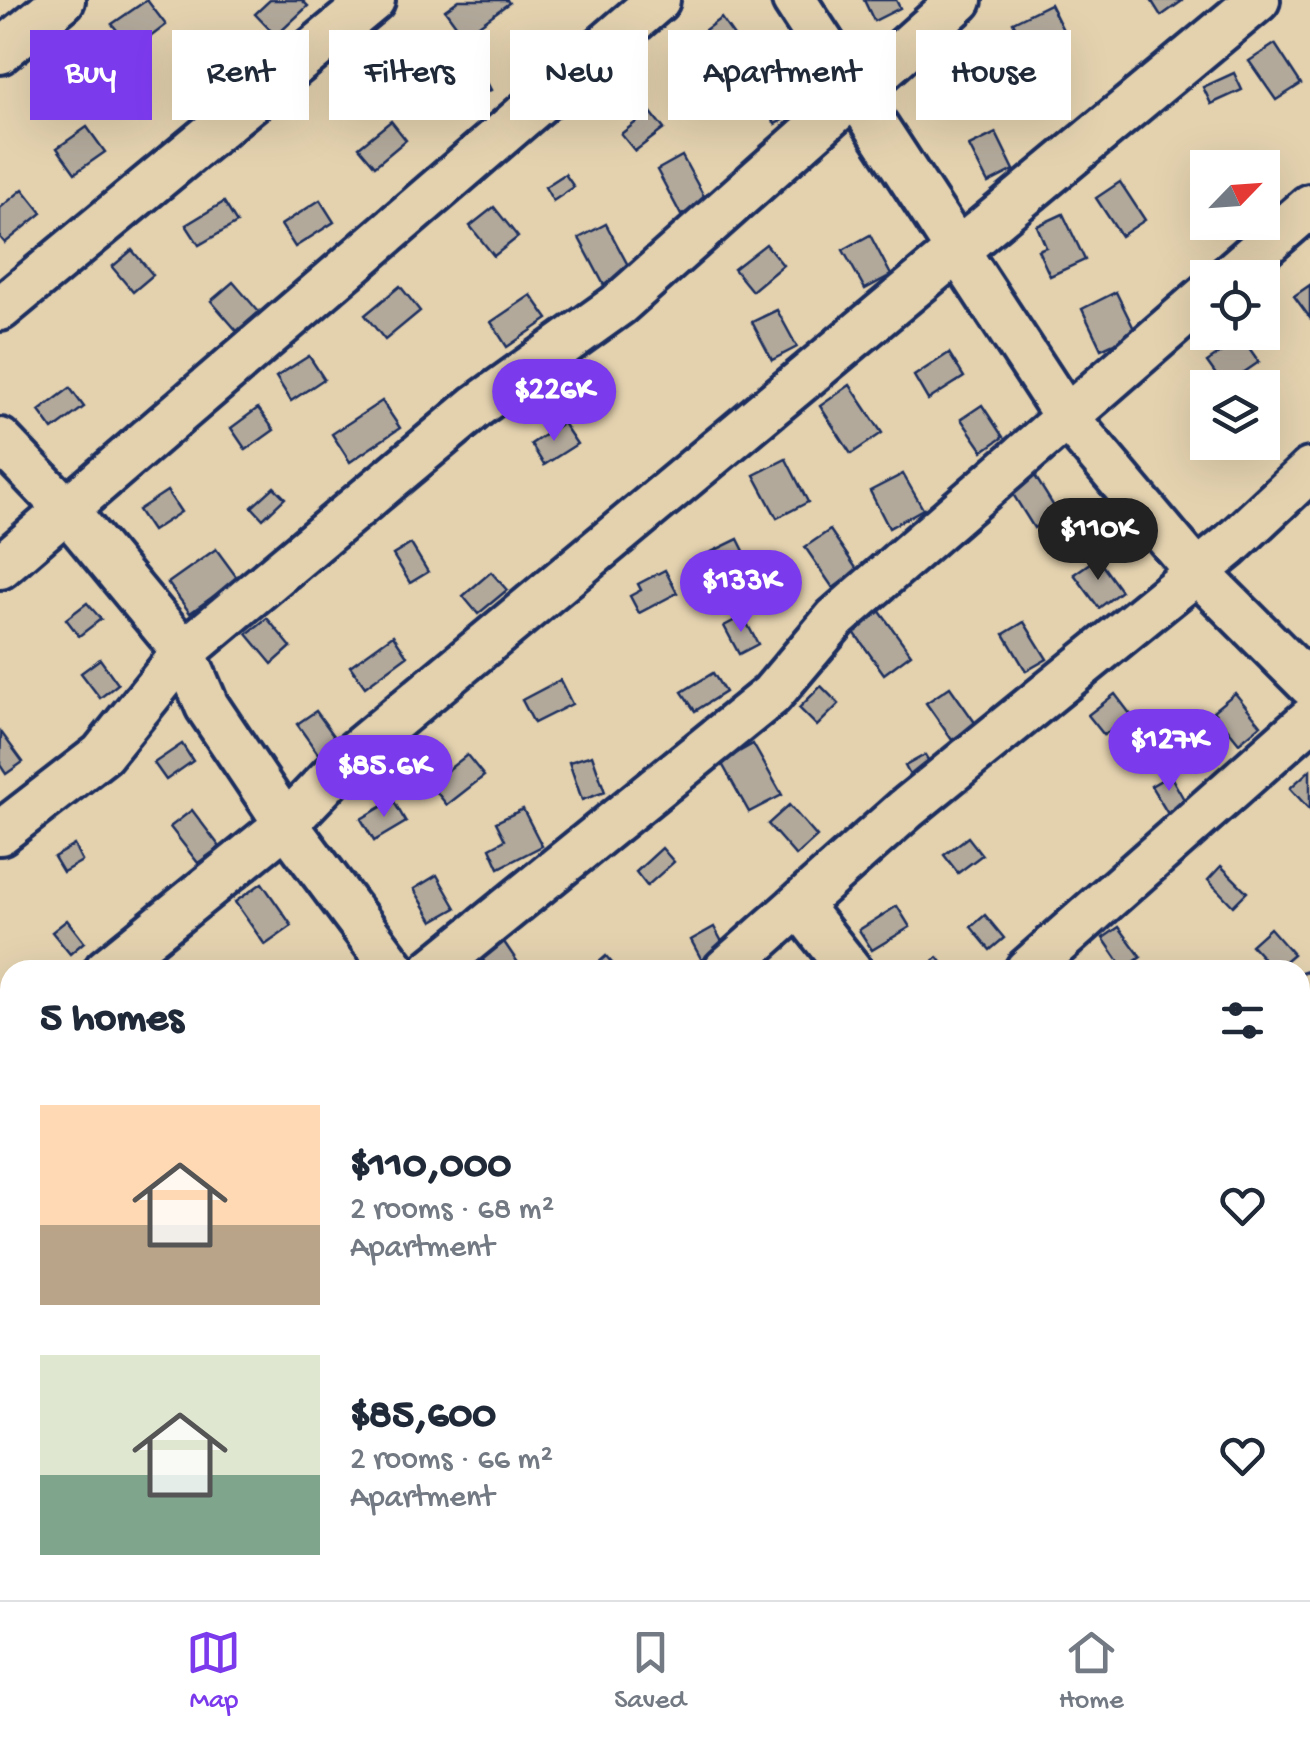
<!DOCTYPE html>
<meta charset="utf-8">
<style>
:root{--surface:#fff;--page:#f6f6f7;--text:#1f2937;--muted:#747a83;--line:#e0e1e3;--accent:#7c3aed}
body{margin:0;font-family:"Gochi Hand",sans-serif;background:var(--page);color:var(--text);height:100vh;display:flex;flex-direction:column;font-size:38px;white-space:nowrap}
*{box-sizing:border-box;margin:0}
p{font-size:32px;color:var(--muted)}
.icon{flex:none;width:55px;height:55px;fill:none;stroke:currentColor;stroke-width:2;stroke-linecap:round;stroke-linejoin:round}
.map{position:relative;flex:1;overflow:hidden}
.panel{position:absolute;left:0px;top:960px;width:1310px;height:640px;display:flex;flex-direction:column;background:var(--surface);border-radius:30px 30px 0 0;box-shadow:0 10px 40px #0002}
.panel>*{flex:none}
.banner{position:absolute;left:30px;top:30px;width:1250px;height:90px;display:flex;gap:20px}
.needle{width:65px;rotate:65deg}
.fabs{position:absolute;left:1190px;top:150px;display:grid;gap:20px}
.fabs a{display:grid;place-items:center;width:90px;height:90px;border-radius:0px;background:var(--surface);box-shadow:0 10px 40px #0002;font-size:50px}
.price{position:absolute;translate:-50% -85px;padding:0 22px;border-radius:35px;background:var(--accent);color:#fff;font-size:32px;line-height:65px;filter:drop-shadow(0 2px 5px #0008)}
.price::after{content:'';position:absolute;left:50%;top:60px;width:30px;height:22px;margin-left:-15px;background:inherit;clip-path:polygon(0 0,100% 0,50% 100%)}
.price.on{background:#222;color:#fff}
ul{padding:0;list-style:none}
li{display:flex;align-items:center;gap:30px;height:250px;padding:0 40px}
li span{display:grid;place-items:center;flex:none;width:280px;height:200px;border-radius:0px;color:#555}
li>.icon{margin-inline-start:auto}
span .icon{width:120px;height:120px;fill:#fffc;stroke-width:1}
li b{font-size:42px}
h2{display:flex;justify-content:space-between;align-items:center;height:120px;padding:0 40px;font-size:42px}
.tag{padding:0 35px;border-radius:0px;background:var(--surface);box-shadow:0 10px 40px #0002;font-size:35px;line-height:90px}
.tag.on{background:var(--accent);color:#fff}
.dock{display:flex;justify-content:space-around;align-items:center;height:140px;border-top:2px solid var(--line);background:var(--surface);font-size:28px;color:var(--muted)}
.dock a{display:grid;justify-items:center;gap:5px}
.dock .on{color:var(--accent)}
.map>svg:first-child{display:block}
</style>
<div class="map">
<svg width="1310" height="1600" viewBox="0 0 1310 1600">
<rect width="100%" height="100%" fill="#e4d2af"/>
<filter id="ink" filterUnits="userSpaceOnUse"><feTurbulence type="fractalNoise" baseFrequency=".01" numOctaves="2"/><feDisplacementMap in="SourceGraphic" scale="20" xChannelSelector="R" yChannelSelector="G"/><feConvolveMatrix kernelMatrix="1 2 1 2 8 2 1 2 1" color-interpolation-filters="sRGB"/></filter>
<g filter="url(#ink)">
<g fill="#b2a99b" stroke="#1b2f5e" stroke-width="2.5">
<path d="M147,0L166,25L133,50L112,24Z"/>
<path d="M270,0H302L308,6L276,36L255,14Z"/>
<path d="M459,0H507L509,3L464,36L445,10Z"/>
<path d="M864,0H896L900,8L874,21Z"/>
<path d="M1151,0H1182V1L1161,16Z"/>
<path d="M1050,4L1064,32L1027,51L1013,22Z"/>
<path d="M721,18L741,46L725,57L705,30Z"/>
<path d="M1275,44L1301,84L1276,100L1249,61Z"/>
<path d="M961,49L977,85L951,97L935,61Z"/>
<path d="M210,50L227,74L197,96L180,72Z"/>
<path d="M477,63L491,90L475,98L462,71Z"/>
<path d="M374,70L388,95L355,115L340,90Z"/>
<path d="M1234,73L1242,90L1211,104L1203,87Z"/>
<path d="M72,78L83,96L53,115L42,97Z"/>
<path d="M778,82L794,114L775,124L757,94Z"/>
<path d="M650,111L664,129L635,151L621,134Z"/>
<path d="M391,121L406,140L375,166L359,147Z"/>
<path d="M87,127L105,152L75,173L57,148Z"/>
<path d="M996,133L1014,170L988,183L969,146Z"/>
<path d="M682,156L707,202L681,215L657,170Z"/>
<path d="M565,174L574,187L553,201L545,187Z"/>
<path d="M1120,182L1145,220L1121,236L1096,198Z"/>
<path d="M23,189L42,213L5,243L0,237V208Z"/>
<path d="M320,200L334,222L295,247L281,225Z"/>
<path d="M224,202L237,223L199,245L186,225Z"/>
<path d="M494,207L518,237L494,256L470,226Z"/>
<path d="M1063,214L1085,260L1050,276L1038,250L1046,247L1037,226Z"/>
<path d="M606,224L631,271L604,285L579,238Z"/>
<path d="M870,235L891,275L865,289L843,250Z"/>
<path d="M766,244L783,265L752,291L734,269Z"/>
<path d="M132,250L153,275L133,292L112,267Z"/>
<path d="M233,282L259,312L237,331L211,301Z"/>
<path d="M1310,285V318L1294,296Z"/>
<path d="M400,286L420,311L385,340L365,315Z"/>
<path d="M1116,292L1136,333L1101,349L1082,309Z"/>
<path d="M531,295L548,319L507,347L491,322Z"/>
<path d="M777,310L797,347L772,360L752,322Z"/>
<path d="M1242,338L1259,362L1224,386L1207,362Z"/>
<path d="M949,353L964,377L928,400L914,376Z"/>
<path d="M309,356L324,379L291,401L276,377Z"/>
<path d="M850,385L882,433L851,454L820,406Z"/>
<path d="M70,388L84,407L53,430L39,411Z"/>
<path d="M382,401L400,428L350,462L332,434Z"/>
<path d="M982,405L1003,437L983,451L961,419Z"/>
<path d="M258,408L274,430L246,450L231,428Z"/>
<path d="M563,423L577,444L544,465L531,444Z"/>
<path d="M786,459L808,502L777,518L754,475Z"/>
<path d="M903,474L923,509L889,528L870,491Z"/>
<path d="M1035,476L1058,513L1034,528L1011,491Z"/>
<path d="M274,487L285,498L263,519L252,507Z"/>
<path d="M167,491L181,512L152,531L138,510Z"/>
<path d="M830,530L858,571L833,588L805,547Z"/>
<path d="M738,539L750,563L721,577L709,553Z"/>
<path d="M411,544L428,572L410,583L393,555Z"/>
<path d="M216,549L238,579L190,613L168,583Z"/>
<path d="M1097,558L1121,591L1099,608L1074,574Z"/>
<path d="M665,570L677,593L639,613L630,596L641,590L638,584Z"/>
<path d="M491,572L507,590L478,614L463,596Z"/>
<path d="M873,602L911,654L884,674L846,621Z"/>
<path d="M87,603L101,619L79,636L66,619Z"/>
<path d="M743,616L758,644L739,654L724,626Z"/>
<path d="M267,618L291,647L272,664L247,634Z"/>
<path d="M1024,622L1047,659L1026,671L1004,634Z"/>
<path d="M393,635L407,656L365,687L350,666Z"/>
<path d="M100,659L118,684L100,698L81,673Z"/>
<path d="M713,673L725,692L695,711L682,692Z"/>
<path d="M560,680L572,704L534,723L522,700Z"/>
<path d="M821,686L839,704L817,726L799,708Z"/>
<path d="M950,687L976,724L952,740L926,703Z"/>
<path d="M1235,693L1261,725L1239,743L1213,711Z"/>
<path d="M1115,694L1131,715L1104,735L1088,715Z"/>
<path d="M316,711L340,744L321,758L297,724Z"/>
<path d="M1,732L23,762L6,774L0,765Z"/>
<path d="M182,744L193,761L166,780L154,763Z"/>
<path d="M753,744L782,795L749,812L721,762Z"/>
<path d="M467,755L484,776L447,805L430,784Z"/>
<path d="M592,755L605,792L582,800L569,762Z"/>
<path d="M925,755L933,768L912,779L905,766Z"/>
<path d="M1310,770V810L1290,788Z"/>
<path d="M1170,775L1186,803L1168,814L1151,786Z"/>
<path d="M393,800L406,822L374,841L361,819Z"/>
<path d="M789,805L817,837L796,856L768,824Z"/>
<path d="M523,809L542,846L499,868L490,848L505,840L496,822Z"/>
<path d="M192,810L220,847L198,863L170,827Z"/>
<path d="M968,837L982,855L958,873L944,855Z"/>
<path d="M74,845L82,861L63,872L54,857Z"/>
<path d="M662,848L674,862L647,886L636,872Z"/>
<path d="M1221,866L1247,892L1233,906L1208,880Z"/>
<path d="M437,875L456,908L433,921L414,889Z"/>
<path d="M262,883L292,926L265,945L235,902Z"/>
<path d="M897,906L910,927L872,950L859,930Z"/>
<path d="M985,915L1004,938L990,950L971,927Z"/>
<path d="M67,920L84,942L70,954L52,932Z"/>
<path d="M714,927L728,953L705,966L691,940Z"/>
<path d="M1119,927L1141,957L1124,969L1103,938Z"/>
<path d="M1270,928L1293,954L1274,970L1251,945Z"/>
<path d="M504,942L523,970H489L481,957Z"/>
<path d="M606,956L618,970H590Z"/>
<path d="M938,957L948,970H923Z"/>
<path d="M1300,1078L1310,1091V1105L1300,1113Z"/>
<path d="M7,1398L10,1438L3,1443L0,1403Z"/>
<path d="M1300,1479L1310,1489V1501L1300,1511Z"/>
<path d="M0,1536L10,1548V1569L0,1577Z"/>
<path d="M362,1590H378L388,1600H352Z"/>
<path d="M482,1590H525L535,1600H492Z"/>
</g>
<g fill="none" stroke-linecap="round" stroke-linejoin="round">
<g stroke="#1b2f5e" stroke-width="50">
<g id="minor">
<path d="M794,0L1065,415L1196,571L1310,685"/>
<path d="M0,52L63,0"/>
<path d="M1227,278L1310,206"/>
<path d="M0,309L373,0"/>
<path d="M0,440L65,508L184,652L207,706L286,824L395,970"/>
<path d="M0,567L658,0"/>
<path d="M0,833L102,754L184,652L477,406L618,305L960,0"/>
<path d="M799,905L850,970"/>
<path d="M106,970L286,824L351,756L1258,0"/>
<path d="M432,970L771,695L836,618L1208,294"/>
<path d="M725,970L906,809L1229,546L1310,470"/>
<path d="M1027,970L1310,719"/>
<path d="M1300,1003L1310,994"/>
<path d="M0,1064L10,1055"/>
<path d="M1300,1282L1310,1295"/>
<path d="M0,1321L10,1313"/>
<path d="M1300,1564L1310,1555"/>
<path d="M0,1600L13,1590"/>
<path d="M293,1600L304,1590"/>
<path d="M604,1600L616,1590"/>
<path d="M923,1600L934,1590"/>
<path d="M1261,1600L1272,1590"/>
</g>
</g>
<use href="#minor" stroke="#e4d2af" stroke-width="42"/>
</g>
</g>
</svg>
<div class="fabs">
<a><svg class="needle" viewBox="-14 -14 28 28"><path d="M0-13l5 13h-10z" fill="#e53935"/><path d="M0 13l5-13h-10z" fill="#747a83"/></svg></a>
<a><svg class="icon" aria-label="locate" viewBox="0 0 24 24"><circle cx="12" cy="12" r="6"/><path d="M12 2v4M12 18v4M2 12h4M18 12h4"/></svg></a>
<a><svg class="icon" aria-label="layers" viewBox="0 0 24 24"><path d="M12 4l9 5-9 5-9-5zM3 14l9 5 9-5"/></svg></a>
</div>
<b class="price" style="left:554px;top:444px">$226K</b>
<b class="price on" style="left:1098px;top:583px">$110K</b>
<b class="price" style="left:741px;top:635px">$133K</b>
<b class="price" style="left:1169px;top:794px">$127K</b>
<b class="price" style="left:384px;top:820px">$85.6K</b>
<div class="banner">
<a class="tag on">Buy</a>
<a class="tag">Rent</a>
<a class="tag">Filters</a>
<a class="tag">New</a>
<a class="tag">Apartment</a>
<a class="tag">House</a>
</div>
<section class="panel">
<h2>5 homes<svg class="icon" aria-label="filters" viewBox="0 0 24 24"><path d="M4 7h16M4 17h16"/><circle cx="9" cy="7" r="2"/><circle cx="15" cy="17" r="2"/></svg></h2>
<ul>
<li><span style="background:linear-gradient(#ffd9b3 60%,#b9a48a 0)"><svg class="icon" aria-label="home" viewBox="0 0 24 24"><path d="M3 11l9-7 9 7M6 9v11h12V9"/></svg></span><div><b>$110,000</b><p>2 rooms · 68 m²</p><p>Apartment</p></div><svg class="icon" aria-label="heart" viewBox="0 0 24 24"><path d="M12 20l-8-8c-3-5 5-10 8-4 3-6 11-1 8 4z"/></svg></li>
<li><span style="background:linear-gradient(#dfe7d0 60%,#7fa58c 0)"><svg class="icon" aria-label="home" viewBox="0 0 24 24"><path d="M3 11l9-7 9 7M6 9v11h12V9"/></svg></span><div><b>$85,600</b><p>2 rooms · 66 m²</p><p>Apartment</p></div><svg class="icon" aria-label="heart" viewBox="0 0 24 24"><path d="M12 20l-8-8c-3-5 5-10 8-4 3-6 11-1 8 4z"/></svg></li>
</ul>
</section>
</div>
<nav class="dock">
<a class="on"><svg class="icon" aria-label="map" viewBox="0 0 24 24"><path d="M3 6l6-2 6 2 6-2v14l-6 2-6-2-6 2zM9 4v14M15 6v14"/></svg>Map</a>
<a><svg class="icon" aria-label="saved" viewBox="0 0 24 24"><path d="M7 4h10v16l-5-4-5 4z"/></svg>Saved</a>
<a><svg class="icon" aria-label="home" viewBox="0 0 24 24"><path d="M3 11l9-7 9 7M6 9v11h12V9"/></svg>Home</a>
</nav>
